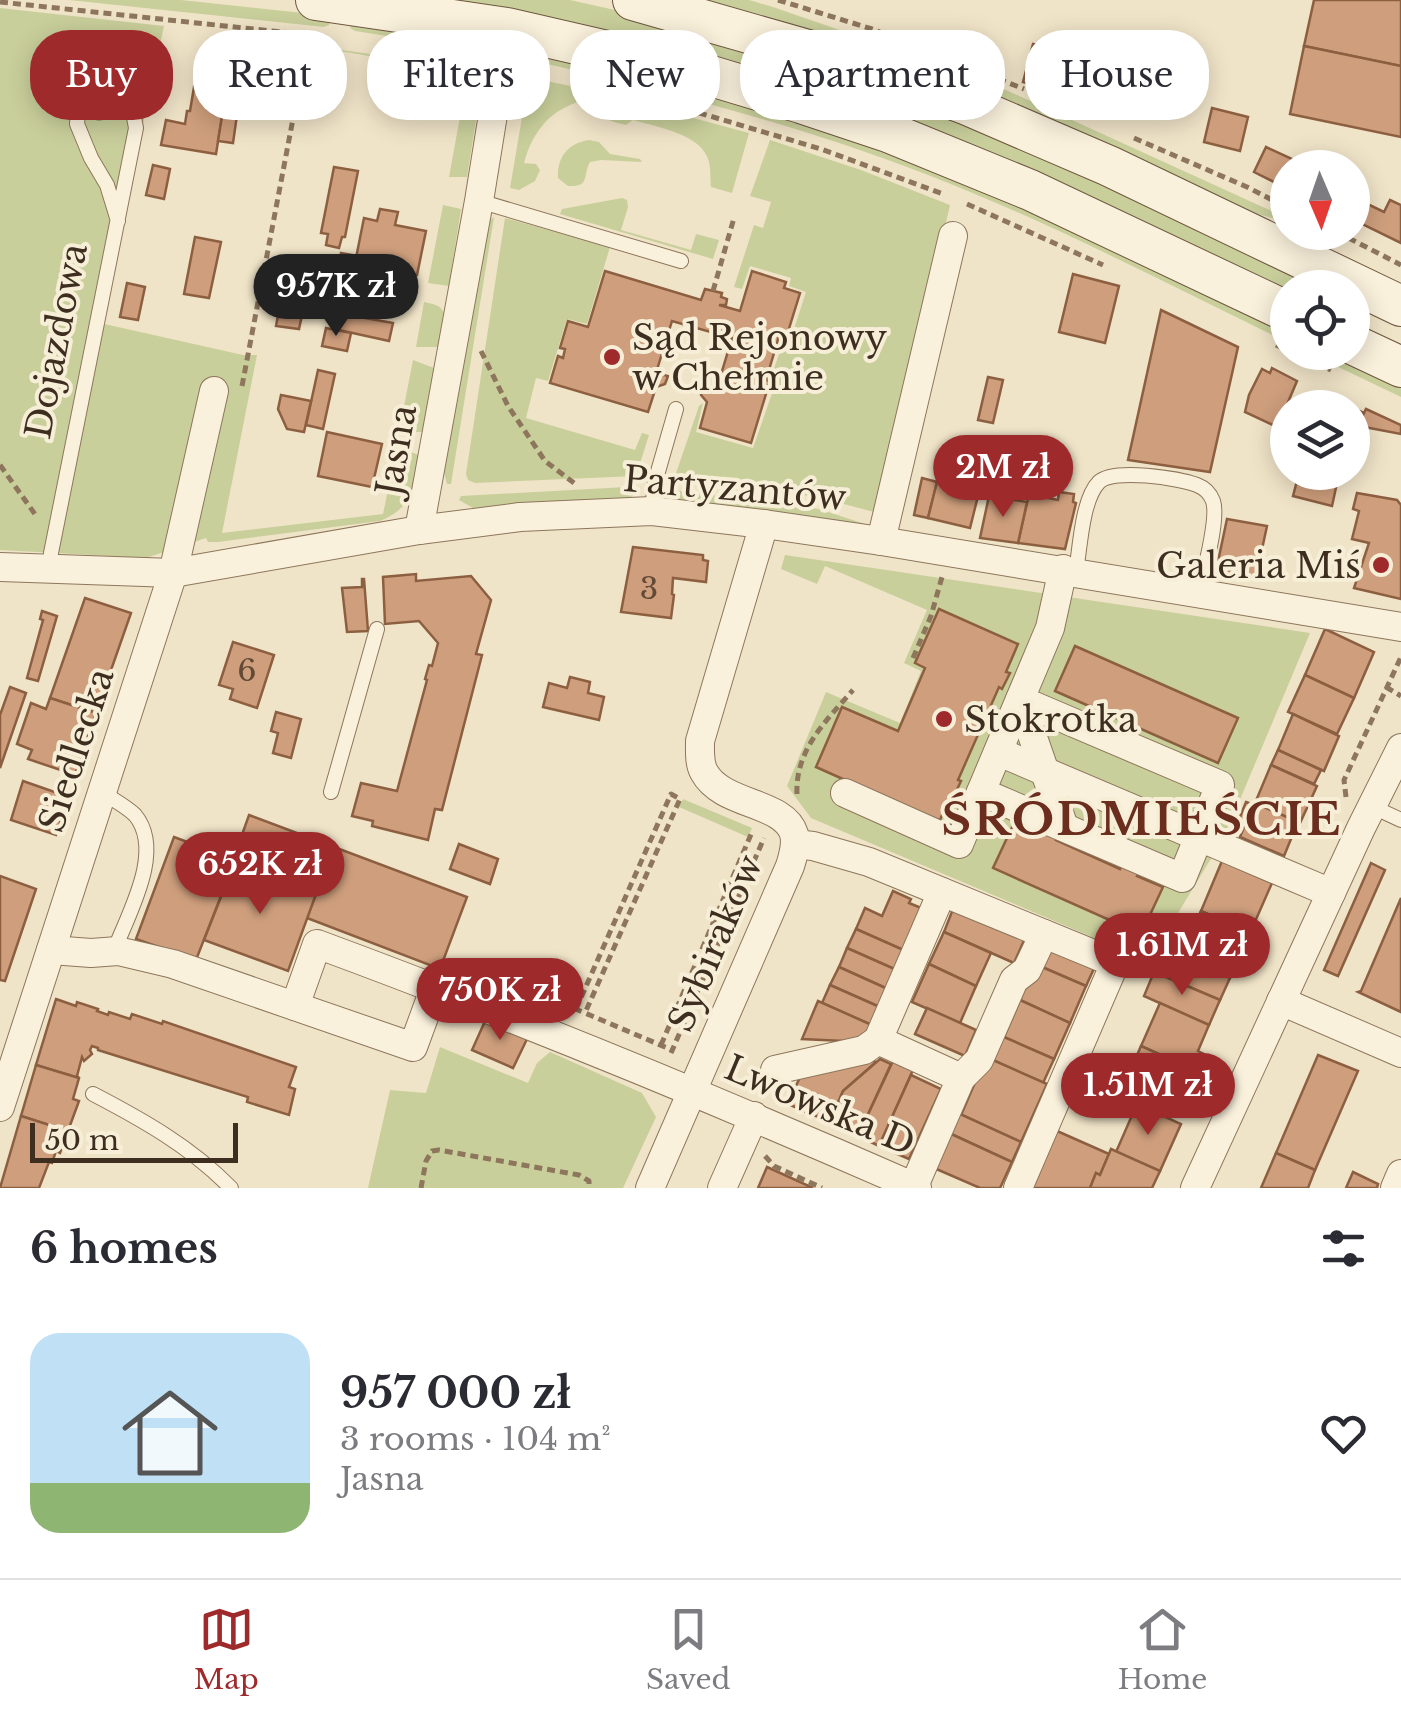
<!DOCTYPE html>
<meta charset="utf-8">
<style>
:root{--surface:#fff;--page:#f2f2f3;--text:#2b2b33;--muted:#7c7c81;--line:#e1e1e2;--accent:#9e2a2b}
body{margin:0;font-family:"Libre Baskerville",serif;background:var(--page);color:var(--text);height:100vh;display:flex;flex-direction:column;font-size:38px;white-space:nowrap}
*{box-sizing:border-box;margin:0}
p{font-size:32px;color:var(--muted)}
.icon{flex:none;width:55px;height:55px;fill:none;stroke:currentColor;stroke-width:2;stroke-linecap:round;stroke-linejoin:round}
.map{position:relative;height:1188px;overflow:hidden}
.drawer{display:flex;flex-direction:column;background:var(--surface);flex:1}
.drawer>*{flex:none}
.banner{position:absolute;left:30px;top:30px;width:1342px;height:90px;display:flex;gap:20px}
.needle{width:65px;rotate:178deg}
.fabs{position:absolute;left:1270px;top:150px;display:grid;gap:20px}
.fabs a{display:grid;place-items:center;width:100px;height:100px;border-radius:50%;background:var(--surface);box-shadow:0 5px 25px #0003;font-size:50px}
.scale{position:absolute;left:30px;bottom:25px;width:208px;box-sizing:border-box;padding-left:10px;border:5px solid #3d2e20;border-top:0;font-size:28px;line-height:35px;white-space:nowrap;color:#3d2e20;-webkit-text-stroke:8px #f7eed8;paint-order:stroke}
.price{position:absolute;translate:-50% -85px;padding:0 22px;border-radius:35px;background:var(--accent);color:#fff;font-size:32px;line-height:65px;filter:drop-shadow(0 2px 5px #0008)}
.price::after{content:'';position:absolute;left:50%;top:60px;width:30px;height:22px;margin-left:-15px;background:inherit;clip-path:polygon(0 0,100% 0,50% 100%)}
.price.current{background:#222;color:#fff}
ul{padding:0;list-style:none}
li{display:flex;align-items:center;gap:30px;height:250px;padding:0 30px}
li+li{border-top:2px solid var(--line)}
li span{display:grid;place-items:center;flex:none;width:280px;height:200px;border-radius:30px;color:#555}
li>.icon{margin-inline-start:auto}
span .icon{width:120px;height:120px;fill:#fffc;stroke-width:1}
li b{font-size:42px}
h2{display:flex;justify-content:space-between;align-items:center;height:120px;padding:0 30px;font-size:42px}
.pill{padding:0 35px;border-radius:40px;background:var(--surface);box-shadow:0 5px 25px #0003;font-size:35px;line-height:90px}
.pill.current{background:var(--accent);color:#fff}
.tab-bar{display:flex;justify-content:space-around;align-items:center;height:140px;border-top:2px solid var(--line);background:var(--surface);font-size:28px;color:var(--muted)}
.tab-bar a{display:grid;justify-items:center;gap:5px}
.tab-bar .current{color:var(--accent)}
.map>svg:first-child{display:block}
</style>
<div class="map">
<svg width="1401" height="1188" viewBox="0 0 1401 1188">
<rect width="100%" height="100%" fill="#f0e4c8"/>
<g fill="#c9cf9b">
<path d="M69,0H181L331,16L329,25L324,27Z"/>
<path d="M435,0H570L624,12L936,107L1329,287L1288,288L1287,292L1063,189Z"/>
<path d="M707,0H749L773,7L984,80L1287,218V222L1246,211L888,55L770,17Z"/>
<path d="M0,8L164,26L100,323L243,355H257L222,533L383,514L397,447L419,455C413,488 414,507 380,521L218,542H208L206,538L146,558L0,550Z"/>
<path d="M352,19L485,43L488,52L355,31L350,28Z"/>
<path d="M305,45L484,70L467,177H449L468,73Z"/>
<path d="M535,50L751,105L932,166L1287,328V342C1167,284 1048,221 923,173C791,122 654,88 516,57L520,53Z"/>
<path d="M532,78L585,89L749,133L732,193L711,187C710,179 711,170 709,162C703,134 656,127 633,120L626,125C608,121 596,117 587,100C552,107 533,130 524,163L536,164L540,170L535,181L519,190L510,188L528,82Z"/>
<path d="M589,140L599,142L610,154L640,159L642,162L601,160L590,162C582,176 591,187 568,186L558,178C557,157 568,143 589,140Z"/>
<path d="M770,140L861,170L950,205L891,465L874,512L817,497L694,479H674L699,406L703,403L696,432L753,448L777,379L771,377L784,340L790,341L806,292L789,286L791,278L750,266L742,289L734,287L754,225L763,228L771,202L750,196Z"/>
<path d="M622,198L627,200L628,207L621,230L691,250L696,234L719,240L713,259L560,214L562,209Z"/>
<path d="M443,205L461,209L449,286L428,283Z"/>
<path d="M494,217L451,484H447L444,472L485,223Z"/>
<path d="M505,218L610,247L587,324L567,319L548,381L536,378L526,418L635,450L642,433L649,435L636,476L475,483L468,480L466,474Z"/>
<path d="M424,302C433,304 441,305 444,313L438,347H416Z"/>
<path d="M1309,353H1339L1401,382V397Z"/>
<path d="M413,360L434,368L423,432H399Z"/>
<path d="M626,487L640,489L637,494L624,500L483,508H473L459,500L461,496Z"/>
<path d="M665,489L819,509L868,525L676,500L667,494Z"/>
<path d="M785,555L1310,633L1231,821L1212,857L1149,961L811,818L787,786L826,692L900,723L921,671L904,663L927,610L825,566L817,584L781,569Z"/>
<path d="M683,799L752,828L748,837L679,807Z"/>
<path d="M440,1047L528,1083L537,1063L550,1052L642,1093L656,1117L623,1188H368L390,1090L426,1093Z"/>
</g>
<g fill="#cf9f7d" stroke="#8d5f41" stroke-width="2.5">
<path d="M1314,0H1401V66L1304,46Z"/>
<path d="M237,39L264,42L263,54L271,55L264,98L228,92Z"/>
<path d="M1033,44L1067,52L1057,90L1023,82Z"/>
<path d="M1304,46L1401,66V137L1290,114Z"/>
<path d="M194,87L226,92L216,154L161,145L166,120L185,124L187,111H190Z"/>
<path d="M226,92L248,95L247,102L239,101L233,143L218,141Z"/>
<path d="M1212,108L1248,117L1240,151L1204,142Z"/>
<path d="M1266,147L1305,165L1303,168H1288V189L1254,172Z"/>
<path d="M153,165L170,169L164,199L146,195Z"/>
<path d="M334,167L358,171L345,237H342L339,248L326,245L328,234L321,233Z"/>
<path d="M1357,199L1384,212L1390,200L1401,205V243L1352,219V209Z"/>
<path d="M380,209L398,212L395,225L426,231L417,275L355,263L364,218L377,221Z"/>
<path d="M195,237L221,242L209,298L184,294Z"/>
<path d="M341,253L352,255L346,284L361,288L357,306L332,301Z"/>
<path d="M605,271L701,300L705,289L722,293L721,297L727,299L726,305H719L740,311L752,271L786,282L784,288L800,293L787,335L780,333L766,380L770,381L751,443L700,428L707,402L701,395L703,387L716,391L732,338L672,321L656,373L668,376L665,384L656,387L648,412L550,383L558,356L563,358L565,349L560,348L568,321L588,327Z"/>
<path d="M1073,274L1119,286L1105,343L1059,332Z"/>
<path d="M127,283L145,287L138,320L120,317Z"/>
<path d="M282,294L299,298L296,314L302,315L299,329L276,326Z"/>
<path d="M1161,310L1238,347L1210,472L1128,460Z"/>
<path d="M343,314L393,323L389,341L339,330Z"/>
<path d="M326,328L351,333L347,351L322,346Z"/>
<path d="M1272,368L1297,381L1286,407L1288,408V432L1245,412L1249,395L1262,369L1270,373Z"/>
<path d="M318,370L335,374L323,429L306,425Z"/>
<path d="M988,377L1003,380L993,423L978,420Z"/>
<path d="M281,395L311,401L304,432L287,429L278,409Z"/>
<path d="M1331,397L1364,413L1362,417L1358,416L1352,432V408H1326Z"/>
<path d="M1366,409L1401,425V434L1354,425L1358,416L1362,417Z"/>
<path d="M327,432L382,444L372,487L318,476Z"/>
<path d="M957,452L986,459L979,492L949,485Z"/>
<path d="M1299,473L1337,483L1332,506L1293,496Z"/>
<path d="M922,478L937,482L928,518L914,515Z"/>
<path d="M937,482L979,492L970,528L928,518Z"/>
<path d="M1059,492L1074,494L1073,502L1076,503L1065,549L1018,543L1029,494L1058,500Z"/>
<path d="M1357,493L1397,500L1401,505V599L1354,588L1369,543L1352,539L1359,511L1353,509Z"/>
<path d="M989,496L1027,502L1018,543L980,538Z"/>
<path d="M1227,519L1267,526L1256,577L1216,571Z"/>
<path d="M633,547L703,555V560L708,561L706,582L673,578L672,594L674,595L671,618L621,612Z"/>
<path d="M416,574V581L471,576L491,600L476,654L482,655L442,810L435,809L428,840L372,826L373,821L352,816L361,783L397,791L427,680L425,679L429,665L432,666L438,643L419,621L385,624L383,577Z"/>
<path d="M362,579H364L368,631L347,632L342,588L362,587Z"/>
<path d="M85,598L131,613L96,713L50,698Z"/>
<path d="M939,609L1018,644L1006,672L1010,673L1002,689L999,687L958,780L961,781L954,796L951,795L939,822L816,767L842,707L898,731L925,668L915,663Z"/>
<path d="M42,611L57,616L38,681L27,678L43,620L40,619Z"/>
<path d="M1325,629L1374,652L1354,698L1305,675Z"/>
<path d="M233,642L274,655L257,708L230,699L233,689L219,685Z"/>
<path d="M1075,646L1238,718L1218,763L1055,691Z"/>
<path d="M1305,675L1354,698L1337,734L1288,712Z"/>
<path d="M570,677L590,682L588,693L604,697L599,720L543,707L549,683L567,688Z"/>
<path d="M10,687L26,693L0,768V715Z"/>
<path d="M50,698L96,713L75,775L28,759L32,750L17,744L31,703L46,709Z"/>
<path d="M276,712L301,719L291,758L273,753L278,733L271,731Z"/>
<path d="M1293,714L1339,736L1324,771L1278,750Z"/>
<path d="M1278,750L1321,770L1314,784L1271,765Z"/>
<path d="M1271,765L1317,786L1300,823L1255,803Z"/>
<path d="M23,781L69,797L56,835L11,820Z"/>
<path d="M1246,802L1254,805L1255,803L1298,822L1284,856L1240,837L1244,827L1237,824Z"/>
<path d="M249,815L467,897L440,969L307,918L316,894L234,864L235,860H233Z"/>
<path d="M1015,821L1039,832L1042,826L1059,833L1056,840L1120,869L1123,862L1140,870L1137,876L1163,887L1141,934L993,868Z"/>
<path d="M174,837L235,860L196,960L136,939Z"/>
<path d="M459,844L498,859L490,884L450,869Z"/>
<path d="M1222,861L1272,883L1250,933L1201,911Z"/>
<path d="M1371,863L1385,870L1338,976L1324,970Z"/>
<path d="M234,864L316,894L288,971L204,940Z"/>
<path d="M0,876L36,889L5,981L0,980Z"/>
<path d="M893,891L911,899L909,903L926,910L908,952L856,929L865,908L882,916Z"/>
<path d="M1401,898V1012L1358,992L1361,991Z"/>
<path d="M955,904L1026,936L1014,963L944,932Z"/>
<path d="M1201,911L1250,933L1240,955L1191,933Z"/>
<path d="M856,929L908,952L899,971L847,948Z"/>
<path d="M944,932L991,953L976,986L929,964Z"/>
<path d="M1191,933L1240,955L1230,978L1181,957Z"/>
<path d="M1045,941L1096,964L1086,986L1035,964Z"/>
<path d="M847,948L899,971L890,990L839,967Z"/>
<path d="M1164,949L1230,978L1220,1000L1154,972Z"/>
<path d="M929,964L976,986L960,1023L912,1002Z"/>
<path d="M1035,964L1086,986L1070,1023L1020,1000Z"/>
<path d="M839,967L890,990L882,1008L830,985Z"/>
<path d="M1154,972L1220,1000L1209,1025L1144,996Z"/>
<path d="M830,985L882,1008L874,1026L822,1003Z"/>
<path d="M56,999L76,1006L77,1002L98,1009L97,1011L108,1015L109,1012L130,1019L132,1014L162,1024L163,1021L296,1067L289,1087L295,1089L289,1115L247,1102L248,1097L98,1050V1048L92,1046L90,1050L92,1054L84,1061L82,1057L77,1076L79,1078L36,1065Z"/>
<path d="M1020,1000L1070,1023L1054,1059L1004,1037Z"/>
<path d="M818,1001L874,1026L866,1042L802,1039Z"/>
<path d="M1160,1003L1209,1025L1198,1051L1204,1054L1208,1068L1205,1075L1141,1046Z"/>
<path d="M927,1008L976,1030L965,1056L915,1034Z"/>
<path d="M486,1019L528,1037L513,1068L472,1050Z"/>
<path d="M997,1034L1054,1059L1043,1083L986,1057Z"/>
<path d="M1141,1046L1205,1075L1187,1114L1124,1086Z"/>
<path d="M860,1055L876,1062L843,1091L830,1122L788,1104L800,1077Z"/>
<path d="M1318,1055L1358,1071L1315,1170L1276,1153Z"/>
<path d="M986,1057L1047,1084L1021,1142L961,1115Z"/>
<path d="M880,1059L891,1064L858,1136L830,1122L843,1091Z"/>
<path d="M893,1061L913,1070L879,1146L858,1136Z"/>
<path d="M36,1065L79,1078L73,1099L79,1101L68,1131L21,1116Z"/>
<path d="M911,1075L941,1089L909,1159L879,1146Z"/>
<path d="M1137,1104L1181,1124L1160,1171L1116,1152Z"/>
<path d="M958,1113L1021,1142L1012,1162L949,1133Z"/>
<path d="M21,1116L68,1131L60,1153L56,1151L52,1163L49,1162L39,1188H0Z"/>
<path d="M1048,1127L1109,1154L1100,1175L1096,1173L1090,1188H1023Z"/>
<path d="M949,1133L1012,1162L1000,1188H980L934,1168Z"/>
<path d="M1111,1149L1160,1171L1152,1188H1090L1096,1173L1100,1175Z"/>
<path d="M1276,1153L1315,1170L1308,1188H1261Z"/>
<path d="M767,1167L813,1188H758Z"/>
<path d="M1353,1172L1378,1184L1377,1188H1346Z"/>
</g>
<g fill="none" stroke-linecap="round" stroke-linejoin="round">
<g stroke="#8d765c" stroke-width="16">
<g id="lane">
<path d="M479,201L681,261"/>
<path d="M652,511L655,482L676,409"/>
<path d="M49,570L51,553L136,128L130,96L111,81L90,82L79,96L77,124L91,158L107,185L118,221"/>
<path d="M1076,572C1080,548 1082,499 1099,482C1113,468 1179,478 1197,485C1205,488 1210,493 1213,501C1219,519 1204,572 1199,593"/>
<path d="M102,792C112,799 126,806 135,815C165,851 128,914 114,951"/>
<path d="M331,792L377,629"/>
<path d="M1373,807L1401,820"/>
<path d="M93,1094C143,1120 191,1147 231,1188"/>
</g>
</g>
<g stroke="#8d765c" stroke-width="30">
<g id="street">
<path d="M419,530L479,201L507,28"/>
<path d="M881,541L953,236"/>
<path d="M0,567L173,573L419,530L520,517L652,511L764,524L881,541L1401,627"/>
<path d="M1020,700L1064,827"/>
<path d="M999,752L1331,893"/>
<path d="M981,792L1182,878L1220,785L1020,700"/>
<path d="M845,793L959,844L1050,628L1063,569"/>
<path d="M795,844L813,846L869,862L1115,963L1018,1188"/>
<path d="M51,950L91,953L118,951L173,964L413,1047L435,987"/>
<path d="M1281,1001L1401,1053"/>
<path d="M295,1006L317,944C520,1019 719,1101 917,1188"/>
<path d="M775,1070L864,1050L878,1040"/>
<path d="M961,1078L979,1060L1014,980L1027,970L1044,934"/>
<path d="M0,1107L173,573L214,391"/>
<path d="M914,1186L961,1078L878,1040L942,892"/>
<path d="M650,1188L790,866C793,856 797,845 794,834C784,801 722,806 704,772C699,763 700,751 700,741L764,524"/>
<path d="M722,1188L754,1116"/>
<path d="M1195,1188L1361,828L1401,748"/>
<path d="M1395,1188L1401,1174"/>
</g>
</g>
<g stroke="#6f573f" stroke-width="42">
<g id="secondary">
<path d="M316,0L507,28L698,72L801,103L888,132L1030,190L1288,312"/>
<path d="M633,0L853,63L965,104L1109,166L1401,306"/>
<path d="M1352,344L1401,367"/>
</g>
</g>
<g stroke="#8d765c" stroke-width="5" stroke-dasharray="8 5" stroke-linecap="butt">
<path d="M778,0L872,29L1024,89"/>
<path d="M0,2L310,35"/>
<path d="M649,98L821,149L943,194"/>
<path d="M1134,138L1247,187L1288,208"/>
<path d="M967,204L1103,265"/>
<path d="M1337,232L1401,265"/>
<path d="M713,291L734,218"/>
<path d="M1276,345L1288,350"/>
<path d="M481,351L508,406L545,461L578,486"/>
<path d="M1293,352L1331,370"/>
<path d="M242,386L309,35"/>
<path d="M0,465L37,517"/>
<path d="M913,658L931,616L942,577"/>
<path d="M1386,687L1401,696"/>
<path d="M797,794C795,750 826,721 853,690"/>
<path d="M1346,797L1344,780L1401,657"/>
<path d="M516,994L524,987L585,1013"/>
<path d="M576,1009L671,794L680,799L585,1013L672,1050"/>
<path d="M661,1045L752,832"/>
<path d="M671,1053L764,838"/>
<path d="M765,1156L774,1166L822,1188"/>
<path d="M421,1188L426,1161L432,1151L439,1150L579,1175L589,1181V1188"/>
</g>
<use href="#lane" stroke="#faf1dc" stroke-width="14"/>
<use href="#street" stroke="#faf1dc" stroke-width="28"/>
<use href="#secondary" stroke="#faf1dc" stroke-width="40"/>
</g>
<circle fill="#96986f" cx="99" cy="111" r="10"/>
<g fill="#9e2a2b" stroke="#f7eed8" stroke-width="4">
<circle cx="612" cy="357" r="10"/>
<circle cx="1381" cy="565" r="10"/>
<circle cx="944" cy="719" r="10"/>
</g>
<g text-anchor="middle" dominant-baseline="central" stroke-width="8" stroke-linejoin="round" paint-order="stroke">
<g font-size="30" fill="#624a37">
<text x="649" y="588">3</text>
<text x="247" y="670">6</text>
</g>
<g font-size="35" fill="#3d2e20" stroke="#f7eed8" text-anchor="start">
<text x="632" y="337">Sąd Rejonowy<tspan x="632" dy="40">w Chełmie</tspan></text>
<text x="1361" y="565" text-anchor="end">Galeria Miś</text>
<text x="964" y="719">Stokrotka</text>
</g>
<g font-size="35" fill="#3d2e20" stroke="#f7eed8">
<text transform="translate(56 341) rotate(-79)">Dojazdowa</text>
<text transform="translate(396 450) rotate(-80)">Jasna</text>
<text transform="translate(735 488) rotate(5)">Partyzantów</text>
<text transform="translate(76 750) rotate(-72)">Siedlecka</text>
<text transform="translate(715 943) rotate(-67)">Sybiraków</text>
<text transform="translate(820 1105) rotate(23)">Lwowska D</text>
</g>
<g font-size="45" font-weight="bold" letter-spacing="2.5" fill="#6b2e1e" stroke="#f7eed8">
<text x="1142" y="819">ŚRÓDMIEŚCIE</text>
</g>
</g>
</svg>
<div class="fabs">
<a><svg class="needle" viewBox="-14 -14 28 28"><path d="M0-13l5 13h-10z" fill="#e53935"/><path d="M0 13l5-13h-10z" fill="#7c7c81"/></svg></a>
<a><svg class="icon" aria-label="locate" viewBox="0 0 24 24"><circle cx="12" cy="12" r="6"/><path d="M12 2v4M12 18v4M2 12h4M18 12h4"/></svg></a>
<a><svg class="icon" aria-label="layers" viewBox="0 0 24 24"><path d="M12 4l9 5-9 5-9-5zM3 14l9 5 9-5"/></svg></a>
</div>
<div class="scale">50 m</div>
<b class="price current" style="left:336px;top:339px">957K zł</b>
<b class="price" style="left:1003px;top:520px">2M zł</b>
<b class="price" style="left:260px;top:917px">652K zł</b>
<b class="price" style="left:1182px;top:998px">1.61M zł</b>
<b class="price" style="left:500px;top:1043px">750K zł</b>
<b class="price" style="left:1148px;top:1138px">1.51M zł</b>
<div class="banner">
<a class="pill current">Buy</a>
<a class="pill">Rent</a>
<a class="pill">Filters</a>
<a class="pill">New</a>
<a class="pill">Apartment</a>
<a class="pill">House</a>
</div>
</div>
<section class="drawer">
<h2>6 homes<svg class="icon" aria-label="filters" viewBox="0 0 24 24"><path d="M4 7h16M4 17h16"/><circle cx="9" cy="7" r="2"/><circle cx="15" cy="17" r="2"/></svg></h2>
<ul>
<li><span style="background:linear-gradient(#bfe0f5 75%,#8fb573 0)"><svg class="icon" aria-label="home" viewBox="0 0 24 24"><path d="M3 11l9-7 9 7M6 9v11h12V9"/></svg></span><div><b>957 000 zł</b><p>3 rooms · 104 m²</p><p>Jasna</p></div><svg class="icon" aria-label="heart" viewBox="0 0 24 24"><path d="M12 20l-8-8c-3-5 5-10 8-4 3-6 11-1 8 4z"/></svg></li>
</ul>
</section>
<nav class="tab-bar">
<a class="current"><svg class="icon" aria-label="map" viewBox="0 0 24 24"><path d="M3 6l6-2 6 2 6-2v14l-6 2-6-2-6 2zM9 4v14M15 6v14"/></svg>Map</a>
<a><svg class="icon" aria-label="saved" viewBox="0 0 24 24"><path d="M7 4h10v16l-5-4-5 4z"/></svg>Saved</a>
<a><svg class="icon" aria-label="home" viewBox="0 0 24 24"><path d="M3 11l9-7 9 7M6 9v11h12V9"/></svg>Home</a>
</nav>
